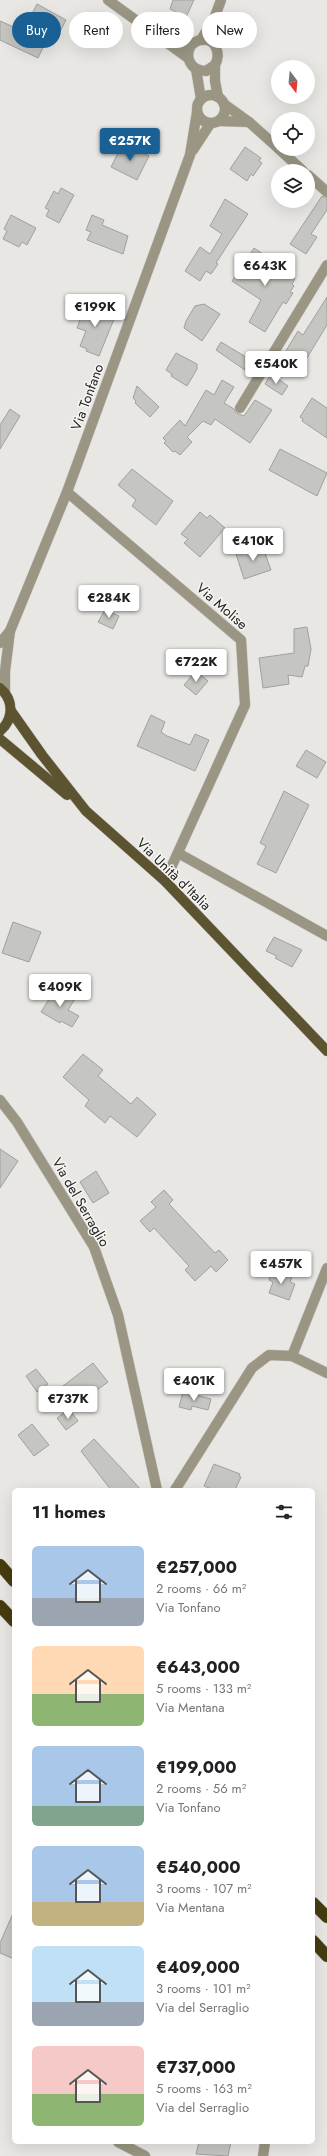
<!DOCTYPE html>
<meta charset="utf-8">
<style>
:root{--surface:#fff;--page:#f2f2f2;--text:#202124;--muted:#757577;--accent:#196095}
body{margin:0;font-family:Jost,sans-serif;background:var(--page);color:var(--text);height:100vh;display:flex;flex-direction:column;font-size:15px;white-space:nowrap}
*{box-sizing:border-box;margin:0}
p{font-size:13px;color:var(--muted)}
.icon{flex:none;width:22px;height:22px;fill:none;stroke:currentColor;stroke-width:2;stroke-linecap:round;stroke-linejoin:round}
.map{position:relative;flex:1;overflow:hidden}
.drawer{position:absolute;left:12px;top:1488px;width:303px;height:656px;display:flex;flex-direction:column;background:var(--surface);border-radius:6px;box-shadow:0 4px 16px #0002}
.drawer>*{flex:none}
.hud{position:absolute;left:12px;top:12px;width:303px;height:36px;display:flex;gap:8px}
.needle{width:26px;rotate:164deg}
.fabs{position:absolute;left:271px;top:60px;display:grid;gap:8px}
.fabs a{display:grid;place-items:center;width:44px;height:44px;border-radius:50%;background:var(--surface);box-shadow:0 4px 16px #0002;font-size:20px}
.price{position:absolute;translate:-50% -34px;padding:0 9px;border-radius:4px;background:#fff;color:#222;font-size:13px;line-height:26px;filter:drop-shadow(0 1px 2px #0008)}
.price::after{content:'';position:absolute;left:50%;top:24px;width:12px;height:9px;margin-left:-6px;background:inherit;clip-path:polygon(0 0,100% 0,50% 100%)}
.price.current{background:var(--accent);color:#fff}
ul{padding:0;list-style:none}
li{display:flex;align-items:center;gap:12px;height:100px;padding:0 20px}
li span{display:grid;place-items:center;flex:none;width:112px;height:80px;border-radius:6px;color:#555}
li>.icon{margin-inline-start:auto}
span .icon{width:48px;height:48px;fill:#fffc;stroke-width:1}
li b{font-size:17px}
h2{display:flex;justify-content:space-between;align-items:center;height:48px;padding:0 20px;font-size:17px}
.chip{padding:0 14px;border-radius:18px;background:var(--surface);box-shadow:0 4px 16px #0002;font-size:14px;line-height:36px}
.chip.current{background:var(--accent);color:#fff}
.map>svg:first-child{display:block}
</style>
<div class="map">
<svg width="327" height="2156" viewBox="0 0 327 2156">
<rect width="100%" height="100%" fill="#e8e7e4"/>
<g fill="#c5c5c1" stroke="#a1a09d">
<path d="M173,0H194L186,17L170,9Z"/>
<path d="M37,4L66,20L57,37L50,33L38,58L0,40V21L23,31Z"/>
<path d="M123,143L149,156L137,180L111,167Z"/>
<path d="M245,147L261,158L259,161L262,163L253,176L251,174L247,181L230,169Z"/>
<path d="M61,188L74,195L59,223L46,216L49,210L45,208L54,191L58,194Z"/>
<path d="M322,196L327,198V210L311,234L317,237L306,254L290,244Z"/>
<path d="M225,199L248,214L216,263L218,264L211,274L206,271L200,281L185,271L200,247L210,254L222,234L210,226Z"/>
<path d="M11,215L36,228L27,245L22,242L19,247L3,239L7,231L4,229Z"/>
<path d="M92,215L104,220L102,225L128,236L123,254L87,240L91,232L86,230Z"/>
<path d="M254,248L266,256L264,258L295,279L292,284L294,286L290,292L293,293L286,304L283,302L265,332L249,322L261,300L232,281Z"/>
<path d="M327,297V325L302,366L284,354L298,331L303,335Z"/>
<path d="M86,303L116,314L99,356L86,351L87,349L80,346L86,331L77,328Z"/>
<path d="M204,304L220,314L202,341L184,328L186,321L195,306Z"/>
<path d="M221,342L251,360L245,370L216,350Z"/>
<path d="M176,353L197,364V369L187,386L171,376L172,374L166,370Z"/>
<path d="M271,374L288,386L282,395L265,384Z"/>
<path d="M222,380L234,387L224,403L234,409L236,413L244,416L255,400L272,410L250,443L215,419L211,425L203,421L187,437L192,442L180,455L175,451L173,452L164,443L166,441L163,438L180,420L185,426L206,390L214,395Z"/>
<path d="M137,386L159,407L150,417L135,403L136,401L133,398Z"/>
<path d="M312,398L327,408V438L302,421L303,419L300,417Z"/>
<path d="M10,409L20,416L0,449V425Z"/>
<path d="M280,449L327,473L317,496L269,470Z"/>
<path d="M132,469L173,501L156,525L132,506L136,500L118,485Z"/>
<path d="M200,512L207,518L210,515L225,528L200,557L184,543L188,539L181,534Z"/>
<path d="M262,545L271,570L244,579L236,554Z"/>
<path d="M105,610L119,616L113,629L98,622Z"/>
<path d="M307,627L311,649L308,666H305L302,677L288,675L289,684L263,688L259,658L294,653V629Z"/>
<path d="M196,671L208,681L196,695L184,685Z"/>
<path d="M151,715L165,722L161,732L167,736L190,745L195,734L209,740L195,771L137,746Z"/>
<path d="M306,750L326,762L317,778L296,766Z"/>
<path d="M284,791L309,805L276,873L257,864L266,846L260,843Z"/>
<path d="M13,922L41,932L29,962L2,953Z"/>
<path d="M274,937L302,950L292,967L275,958L277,956L266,951Z"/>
<path d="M56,988L75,999L68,1010L79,1016L72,1027L61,1021L60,1023L41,1012Z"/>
<path d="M83,1054L103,1070L98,1076L131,1104L137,1097L156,1114L137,1137L110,1116L105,1123L85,1106L89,1100L63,1077Z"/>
<path d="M0,1149L18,1161L0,1188Z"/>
<path d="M96,1171L109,1193L93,1203L80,1182Z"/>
<path d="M164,1190L173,1200L169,1204L215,1253L219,1250L228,1260L216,1272L211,1266L195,1281L185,1270L189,1266L154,1228L150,1232L140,1221L156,1207L151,1202Z"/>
<path d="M273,1269L292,1276L290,1282L295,1284L289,1300L269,1293L273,1282L269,1280Z"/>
<path d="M93,1363L108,1382L78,1404L63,1386Z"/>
<path d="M36,1369L48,1384L37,1392L26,1376Z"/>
<path d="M183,1392L211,1399L208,1410L192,1406L191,1410L179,1407Z"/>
<path d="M69,1409L78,1421L66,1430L57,1418Z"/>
<path d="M32,1424L49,1445L34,1456L18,1435Z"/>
<path d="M94,1439L123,1470L141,1490H111L81,1451Z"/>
<path d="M214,1464L240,1474L239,1476L241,1477L235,1490H214L204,1486Z"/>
<path d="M14,1911V1959L0,1953V1943Z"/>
<path d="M199,2142H231L228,2156L196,2154Z"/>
</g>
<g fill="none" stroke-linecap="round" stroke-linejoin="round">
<g stroke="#c4c4c1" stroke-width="11">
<g id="minor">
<path d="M108,0L188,58"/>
<path d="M161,40C170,41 184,47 192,44C195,43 197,40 201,40C216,37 221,54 215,65L206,71C191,71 183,57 192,44"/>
<path d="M201,40L214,19L221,0"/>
<path d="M215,65V81L218,97"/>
<path d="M196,69L201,99"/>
<circle cx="211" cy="109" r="14"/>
<path d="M224,104L249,122L278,148"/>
<path d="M219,121L249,122"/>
<path d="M279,149L303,171"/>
<path d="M193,150L210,124"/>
<path d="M308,175L327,192"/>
<path d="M240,408L327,265"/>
<path d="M67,492L241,640L245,705L165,881"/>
<path d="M0,643L10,631L67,492L190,155L197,112"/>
<path d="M5,693V671L10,631"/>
<path d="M178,853L327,936"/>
<path d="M0,1100L17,1122L94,1247L118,1315L157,1490"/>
<path d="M292,1356L327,1373"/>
<path d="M175,1490L252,1368L269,1355L292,1356L327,1268"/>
<path d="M118,2142L145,2156"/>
<path d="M263,2156L265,2142"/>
</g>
</g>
<g stroke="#c4c4c1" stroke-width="11">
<g id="major">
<path d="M0,688C14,700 14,719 0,731"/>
<path d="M11,711L42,755L86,811L165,881L327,1051"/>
<path d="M0,739L67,795"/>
</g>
</g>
<g stroke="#c4c4c1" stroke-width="13">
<g id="highway">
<path d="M0,1565L14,1581"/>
<path d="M0,1606L14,1621"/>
<path d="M313,1903L327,1917"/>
<path d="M313,1941L327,1956"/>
</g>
</g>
<use href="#minor" stroke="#9a9683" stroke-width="10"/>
<use href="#major" stroke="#5c5331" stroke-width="10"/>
<use href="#highway" stroke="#463c10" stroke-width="12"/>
</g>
<g text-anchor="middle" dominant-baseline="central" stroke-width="3" stroke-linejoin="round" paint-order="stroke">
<g font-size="14" fill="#222221" stroke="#f6f5f1">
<text transform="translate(87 397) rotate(-70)">Via Tonfano</text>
<text transform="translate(222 606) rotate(41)">Via Molise</text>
<text transform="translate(174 874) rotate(44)">Via Unità d'Italia</text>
<text transform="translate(81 1202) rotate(60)">Via del Serraglio</text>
</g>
</g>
</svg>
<div class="fabs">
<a><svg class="needle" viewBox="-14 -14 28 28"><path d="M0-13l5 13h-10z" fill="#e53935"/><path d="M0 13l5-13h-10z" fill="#757577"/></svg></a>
<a><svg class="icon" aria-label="locate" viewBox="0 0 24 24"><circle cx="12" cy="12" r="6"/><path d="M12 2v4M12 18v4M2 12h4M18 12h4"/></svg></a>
<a><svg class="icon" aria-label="layers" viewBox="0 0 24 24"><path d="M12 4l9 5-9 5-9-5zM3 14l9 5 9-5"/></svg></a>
</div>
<b class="price current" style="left:130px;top:162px">€257K</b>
<b class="price" style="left:265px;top:287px">€643K</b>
<b class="price" style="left:95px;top:328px">€199K</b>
<b class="price" style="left:276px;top:385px">€540K</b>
<b class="price" style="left:253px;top:562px">€410K</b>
<b class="price" style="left:109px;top:619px">€284K</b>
<b class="price" style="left:196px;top:683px">€722K</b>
<b class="price" style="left:60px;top:1008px">€409K</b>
<b class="price" style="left:281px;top:1285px">€457K</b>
<b class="price" style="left:194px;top:1402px">€401K</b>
<b class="price" style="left:68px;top:1420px">€737K</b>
<div class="hud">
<a class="chip current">Buy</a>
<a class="chip">Rent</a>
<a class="chip">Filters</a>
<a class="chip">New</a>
</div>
<section class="drawer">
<h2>11 homes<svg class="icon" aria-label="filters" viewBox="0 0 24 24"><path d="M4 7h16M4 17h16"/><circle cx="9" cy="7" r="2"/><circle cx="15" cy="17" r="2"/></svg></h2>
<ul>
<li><span style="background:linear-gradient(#a9c7e8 65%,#9aa5b1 0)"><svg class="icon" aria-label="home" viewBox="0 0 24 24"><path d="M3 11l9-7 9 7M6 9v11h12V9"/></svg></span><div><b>€257,000</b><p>2 rooms · 66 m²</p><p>Via Tonfano</p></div></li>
<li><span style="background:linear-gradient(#ffd9b3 60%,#8fb573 0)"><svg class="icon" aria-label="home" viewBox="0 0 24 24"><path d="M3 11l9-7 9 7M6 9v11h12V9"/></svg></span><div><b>€643,000</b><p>5 rooms · 133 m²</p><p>Via Mentana</p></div></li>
<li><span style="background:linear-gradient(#a9c7e8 75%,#7fa58c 0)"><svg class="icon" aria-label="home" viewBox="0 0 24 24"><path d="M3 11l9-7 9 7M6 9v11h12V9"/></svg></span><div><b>€199,000</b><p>2 rooms · 56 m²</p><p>Via Tonfano</p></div></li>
<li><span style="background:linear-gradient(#a9c7e8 70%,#c2b280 0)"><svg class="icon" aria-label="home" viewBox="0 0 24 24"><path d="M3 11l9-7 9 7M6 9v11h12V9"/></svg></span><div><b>€540,000</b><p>3 rooms · 107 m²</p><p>Via Mentana</p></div></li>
<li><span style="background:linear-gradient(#bfe0f5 70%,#9aa5b1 0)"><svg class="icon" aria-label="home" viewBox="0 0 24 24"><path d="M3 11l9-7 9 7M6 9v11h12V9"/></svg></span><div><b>€409,000</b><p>3 rooms · 101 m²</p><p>Via del Serraglio</p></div></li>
<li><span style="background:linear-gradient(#f6c9c9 60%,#8fb573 0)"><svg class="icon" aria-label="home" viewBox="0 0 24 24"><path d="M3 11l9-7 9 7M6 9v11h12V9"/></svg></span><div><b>€737,000</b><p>5 rooms · 163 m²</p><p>Via del Serraglio</p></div></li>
</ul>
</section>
</div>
